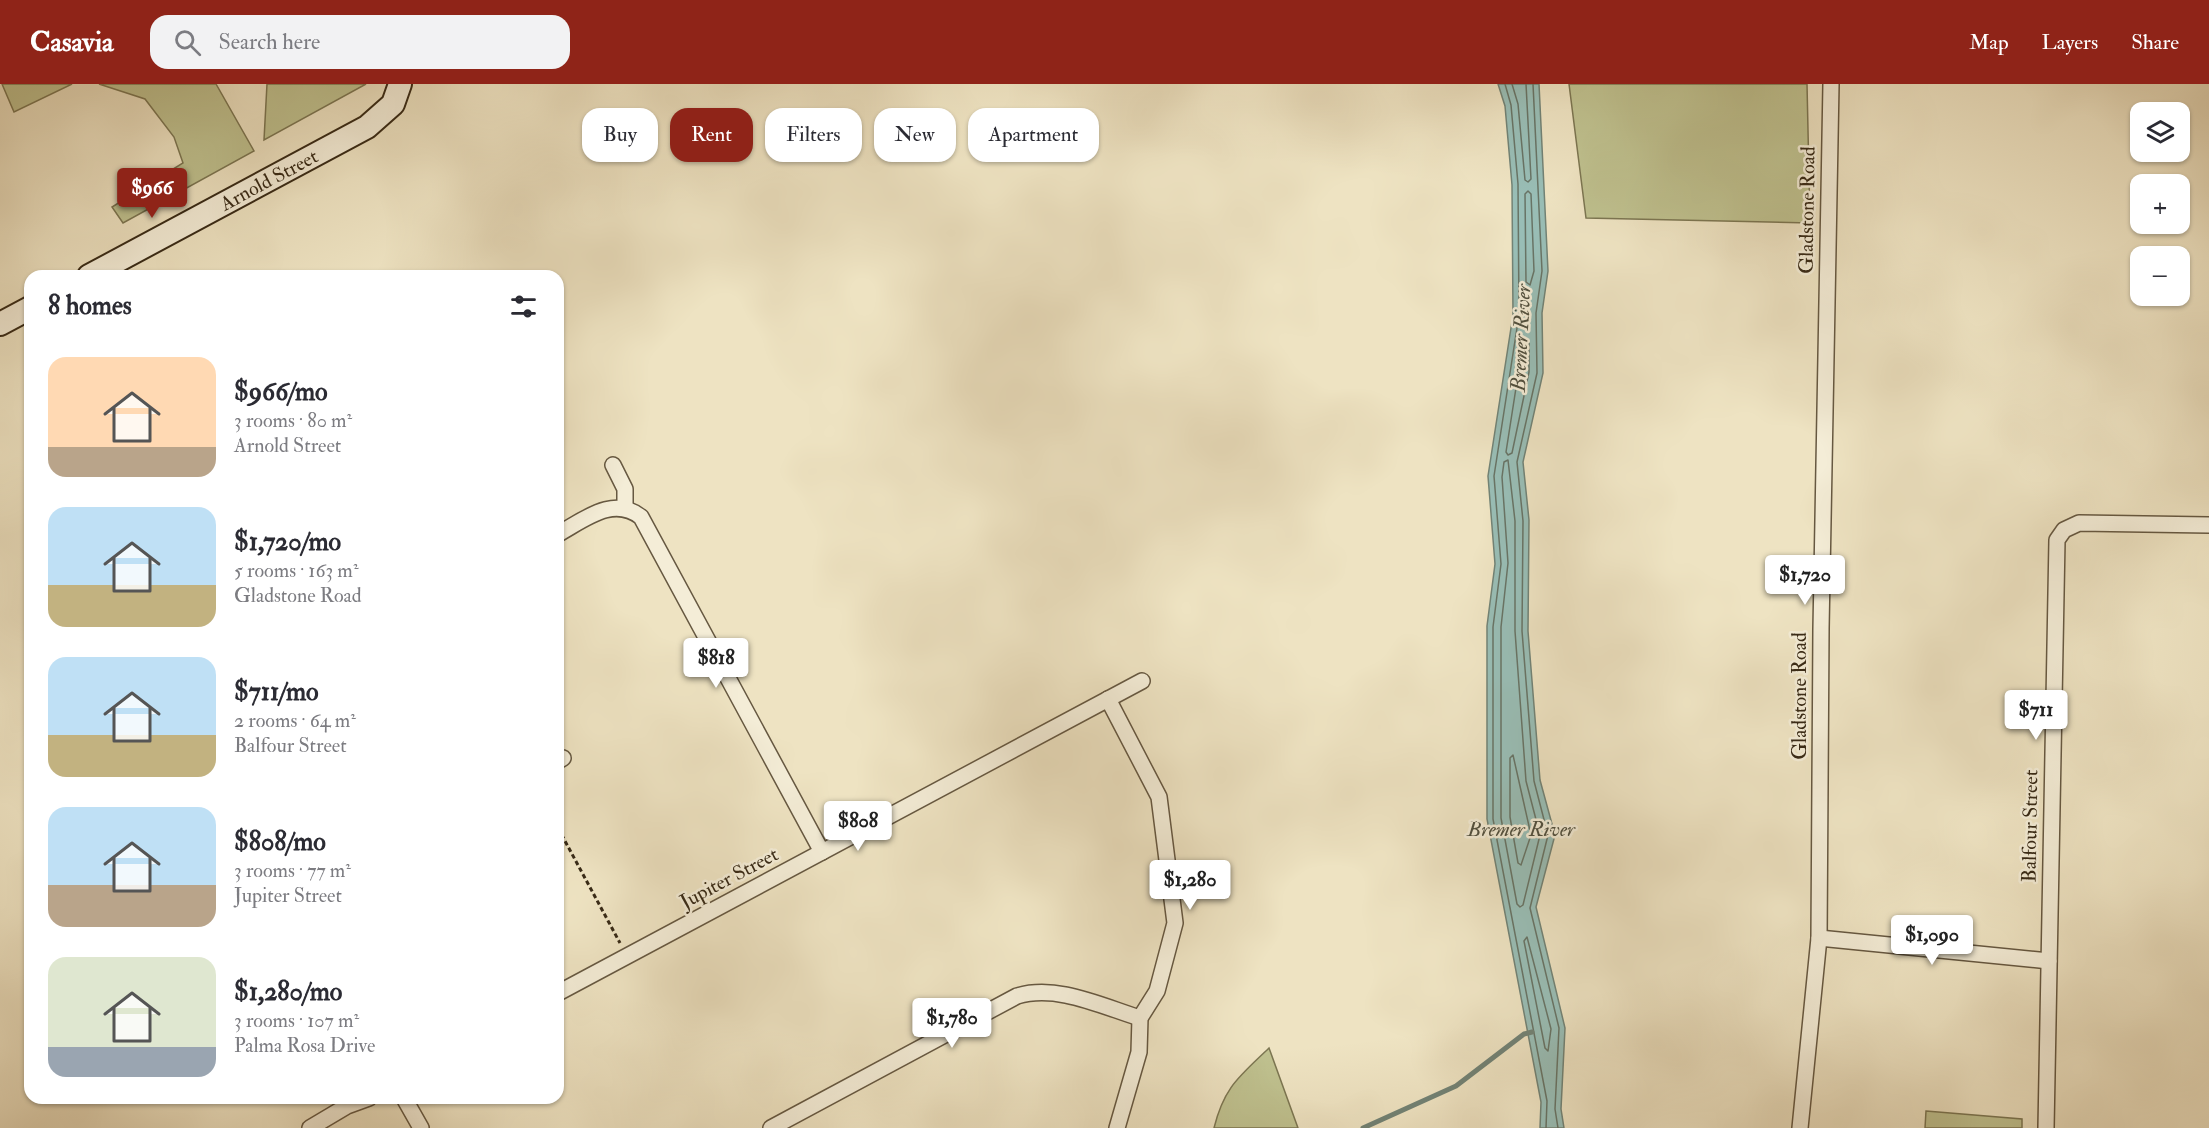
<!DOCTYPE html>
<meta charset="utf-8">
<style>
:root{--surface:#fff;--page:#f2f2f3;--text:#2b2b33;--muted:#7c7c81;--accent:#8f2418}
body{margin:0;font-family:"IM FELL Double Pica",serif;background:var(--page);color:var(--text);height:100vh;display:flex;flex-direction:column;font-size:22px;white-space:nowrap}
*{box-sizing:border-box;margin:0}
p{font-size:20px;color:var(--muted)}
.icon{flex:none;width:33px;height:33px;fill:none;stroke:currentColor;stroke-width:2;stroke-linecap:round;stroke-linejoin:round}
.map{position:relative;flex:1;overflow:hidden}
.side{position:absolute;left:24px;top:186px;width:540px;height:834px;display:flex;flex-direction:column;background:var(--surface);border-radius:18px;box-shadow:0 2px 4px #0004}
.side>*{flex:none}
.guide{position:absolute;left:582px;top:24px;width:570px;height:54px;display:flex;gap:12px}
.fabs{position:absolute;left:2130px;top:18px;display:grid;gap:12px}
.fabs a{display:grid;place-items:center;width:60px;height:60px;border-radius:12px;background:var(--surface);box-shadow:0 2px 4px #0004;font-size:30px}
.price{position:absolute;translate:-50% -51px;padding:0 14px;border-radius:6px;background:#fff;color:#222;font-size:20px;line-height:39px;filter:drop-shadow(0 2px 3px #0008)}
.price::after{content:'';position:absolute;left:50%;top:36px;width:18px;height:14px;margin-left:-9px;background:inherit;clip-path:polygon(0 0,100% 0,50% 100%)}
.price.active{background:var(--accent);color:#fff}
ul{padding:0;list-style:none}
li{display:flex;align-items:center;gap:18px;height:150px;padding:0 24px}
li span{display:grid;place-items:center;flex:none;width:168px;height:120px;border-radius:18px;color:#555}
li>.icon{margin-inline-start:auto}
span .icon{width:72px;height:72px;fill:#fffc;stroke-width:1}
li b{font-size:26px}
h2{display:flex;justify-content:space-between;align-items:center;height:72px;padding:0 24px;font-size:26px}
.chip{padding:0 21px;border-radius:18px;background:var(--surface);box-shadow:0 2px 4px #0004;font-size:21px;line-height:54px}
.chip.active{background:var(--accent);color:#fff}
header{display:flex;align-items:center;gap:36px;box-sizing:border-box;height:84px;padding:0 30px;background:var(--accent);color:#fff}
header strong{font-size:28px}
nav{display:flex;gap:33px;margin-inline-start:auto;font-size:21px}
.search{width:420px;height:54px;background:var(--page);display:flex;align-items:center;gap:15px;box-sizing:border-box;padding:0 21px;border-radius:18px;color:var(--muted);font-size:22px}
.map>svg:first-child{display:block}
</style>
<header>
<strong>Casavia</strong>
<div class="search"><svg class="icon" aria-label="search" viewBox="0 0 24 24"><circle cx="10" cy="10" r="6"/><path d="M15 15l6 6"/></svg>Search here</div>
<nav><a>Map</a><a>Layers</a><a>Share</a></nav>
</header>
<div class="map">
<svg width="2209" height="1044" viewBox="0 0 2209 1044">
<rect width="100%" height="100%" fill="#eee3c2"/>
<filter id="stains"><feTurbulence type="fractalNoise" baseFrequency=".00333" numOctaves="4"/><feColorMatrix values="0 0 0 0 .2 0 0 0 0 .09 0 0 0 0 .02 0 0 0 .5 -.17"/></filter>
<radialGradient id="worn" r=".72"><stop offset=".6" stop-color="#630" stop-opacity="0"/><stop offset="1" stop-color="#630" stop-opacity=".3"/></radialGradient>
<g fill="#bfc18f" stroke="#7c7652" stroke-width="1.5">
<path d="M2,0H72L14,28Z"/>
<path d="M99,0H216L254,67L123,139L112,123L183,79L174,53L145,15Z"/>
<path d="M267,0H366L264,56Z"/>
<path d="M1569,0H1807L1810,139L1586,134Z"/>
<path d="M1269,964L1298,1044H1214C1224,1003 1239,993 1269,964Z"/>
<path d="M1926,1027L2022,1035V1044H1925Z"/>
</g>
<path fill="#99beb6" stroke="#728376" stroke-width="1.5" d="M1498,0H1539L1548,187L1542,229L1543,289L1523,378L1529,436L1528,547L1540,696L1555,751L1536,823L1565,944L1561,1025L1564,1044H1540L1541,1018L1487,735V542L1495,480L1488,392L1513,231L1512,101L1505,22Z"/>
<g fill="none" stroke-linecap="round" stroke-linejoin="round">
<g stroke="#687466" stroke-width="1.5">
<path d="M1505,0L1511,21L1518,100L1519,231L1494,392L1501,480L1493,543V735L1547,1017L1546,1044"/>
<path d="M1512,0L1518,20L1525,96L1528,98L1531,95L1526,0"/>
<path d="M1533,0L1542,187L1536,229L1537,289L1517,378L1523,437L1522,547L1534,697L1548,751L1530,824L1559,944L1555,1025L1558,1044"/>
<path d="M1528,107L1531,110L1534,187L1530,201L1526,198L1525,110Z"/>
<path d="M1526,257L1529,259V288L1512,369L1508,371L1506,368L1523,259Z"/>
<path d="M1508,376L1515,437V547L1526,697L1540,751L1523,821L1520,823L1517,820L1501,734V543L1508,479L1502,393L1504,378Z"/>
<path d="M1513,671L1531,751L1521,781L1518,779L1510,733V674Z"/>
<path d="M1527,853L1551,945L1548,967L1545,964L1524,857Z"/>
</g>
<path stroke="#728376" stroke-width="5" d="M1363,1044L1456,1002L1524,950L1532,948"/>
<g stroke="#665841" stroke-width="18">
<g id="street">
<path d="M613,381L625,405V424"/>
<path d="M558,450C584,436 613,411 641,433L822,768"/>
<path d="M1108,615L1159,713L1175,839L1157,907L1140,934L1139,968L1117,1044"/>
<path d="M558,677L563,674"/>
<path d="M1819,854L2049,877"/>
<path d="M558,909L1142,597"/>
<path d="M404,1014L421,1044"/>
<path d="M310,1044L347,1022L369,1014"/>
<path d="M771,1044L1017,912C1057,900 1101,922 1140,934"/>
<path d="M1800,1044L1819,854L1821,545L1831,0"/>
<path d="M2046,1044L2057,456L2064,446L2079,439L2209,441"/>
</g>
</g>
<g stroke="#382a16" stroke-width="26">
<g id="secondary">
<path id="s1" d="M89,192L367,43L393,20L400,0"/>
<path d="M0,240L30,224"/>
</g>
</g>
<path stroke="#382a16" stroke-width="3" stroke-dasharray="4.5 3" stroke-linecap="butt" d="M558,744L620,859"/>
<use href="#street" stroke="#f4edd7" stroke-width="15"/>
<use href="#secondary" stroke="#f4edd7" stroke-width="22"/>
</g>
<g text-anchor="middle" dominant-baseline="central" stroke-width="5" stroke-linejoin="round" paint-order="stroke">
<g font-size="20" fill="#382a16" stroke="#f4edd7">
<text stroke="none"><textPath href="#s1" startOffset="204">Arnold Street</textPath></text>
<text transform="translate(1807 126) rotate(-89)">Gladstone Road</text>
<text transform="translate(1799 612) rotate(-90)">Gladstone Road</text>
<text transform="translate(2030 742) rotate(-89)">Balfour Street</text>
<text transform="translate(729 794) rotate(-28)">Jupiter Street</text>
</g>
<g font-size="21" font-style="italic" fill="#504f3e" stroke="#f4edd7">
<text transform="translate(1521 254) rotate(-87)">Bremer River</text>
<text x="1521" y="745">Bremer River</text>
</g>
</g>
<rect width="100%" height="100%" filter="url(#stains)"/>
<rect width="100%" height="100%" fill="url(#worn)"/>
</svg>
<div class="fabs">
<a><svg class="icon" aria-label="layers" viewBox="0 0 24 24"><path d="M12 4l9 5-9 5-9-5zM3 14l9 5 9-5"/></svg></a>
<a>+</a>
<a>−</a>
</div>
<b class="price active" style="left:152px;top:135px">$966</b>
<b class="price" style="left:1805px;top:522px">$1,720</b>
<b class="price" style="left:716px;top:605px">$818</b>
<b class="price" style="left:2036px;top:657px">$711</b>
<b class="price" style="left:858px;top:768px">$808</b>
<b class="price" style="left:1190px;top:827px">$1,280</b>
<b class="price" style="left:1932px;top:882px">$1,090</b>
<b class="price" style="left:952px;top:965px">$1,780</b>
<div class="guide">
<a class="chip">Buy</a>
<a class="chip active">Rent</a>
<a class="chip">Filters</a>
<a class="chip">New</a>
<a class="chip">Apartment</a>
</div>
<section class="side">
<h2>8 homes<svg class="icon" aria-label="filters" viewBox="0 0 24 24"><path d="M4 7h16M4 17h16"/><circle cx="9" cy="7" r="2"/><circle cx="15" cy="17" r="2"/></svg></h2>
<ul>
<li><span style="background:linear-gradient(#ffd9b3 75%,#b9a48a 0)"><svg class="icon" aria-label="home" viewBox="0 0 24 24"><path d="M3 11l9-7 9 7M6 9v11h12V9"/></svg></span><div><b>$966/mo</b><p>3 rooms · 80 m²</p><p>Arnold Street</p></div></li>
<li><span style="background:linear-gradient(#bfe0f5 65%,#c2b280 0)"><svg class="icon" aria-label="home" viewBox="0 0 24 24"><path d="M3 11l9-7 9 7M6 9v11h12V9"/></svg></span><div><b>$1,720/mo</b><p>5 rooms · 163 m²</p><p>Gladstone Road</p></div></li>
<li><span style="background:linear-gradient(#bfe0f5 65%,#c2b280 0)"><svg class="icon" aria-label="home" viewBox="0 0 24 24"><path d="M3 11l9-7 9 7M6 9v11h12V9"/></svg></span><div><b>$711/mo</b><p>2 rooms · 64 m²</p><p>Balfour Street</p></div></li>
<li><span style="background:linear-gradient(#bfe0f5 65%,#b9a48a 0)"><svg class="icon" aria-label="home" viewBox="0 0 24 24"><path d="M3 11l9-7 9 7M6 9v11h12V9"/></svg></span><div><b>$808/mo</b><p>3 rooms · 77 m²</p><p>Jupiter Street</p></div></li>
<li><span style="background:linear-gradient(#dfe7d0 75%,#9aa5b1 0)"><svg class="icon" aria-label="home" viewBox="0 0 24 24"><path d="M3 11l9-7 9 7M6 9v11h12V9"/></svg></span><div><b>$1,280/mo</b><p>3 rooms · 107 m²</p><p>Palma Rosa Drive</p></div></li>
</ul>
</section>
</div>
